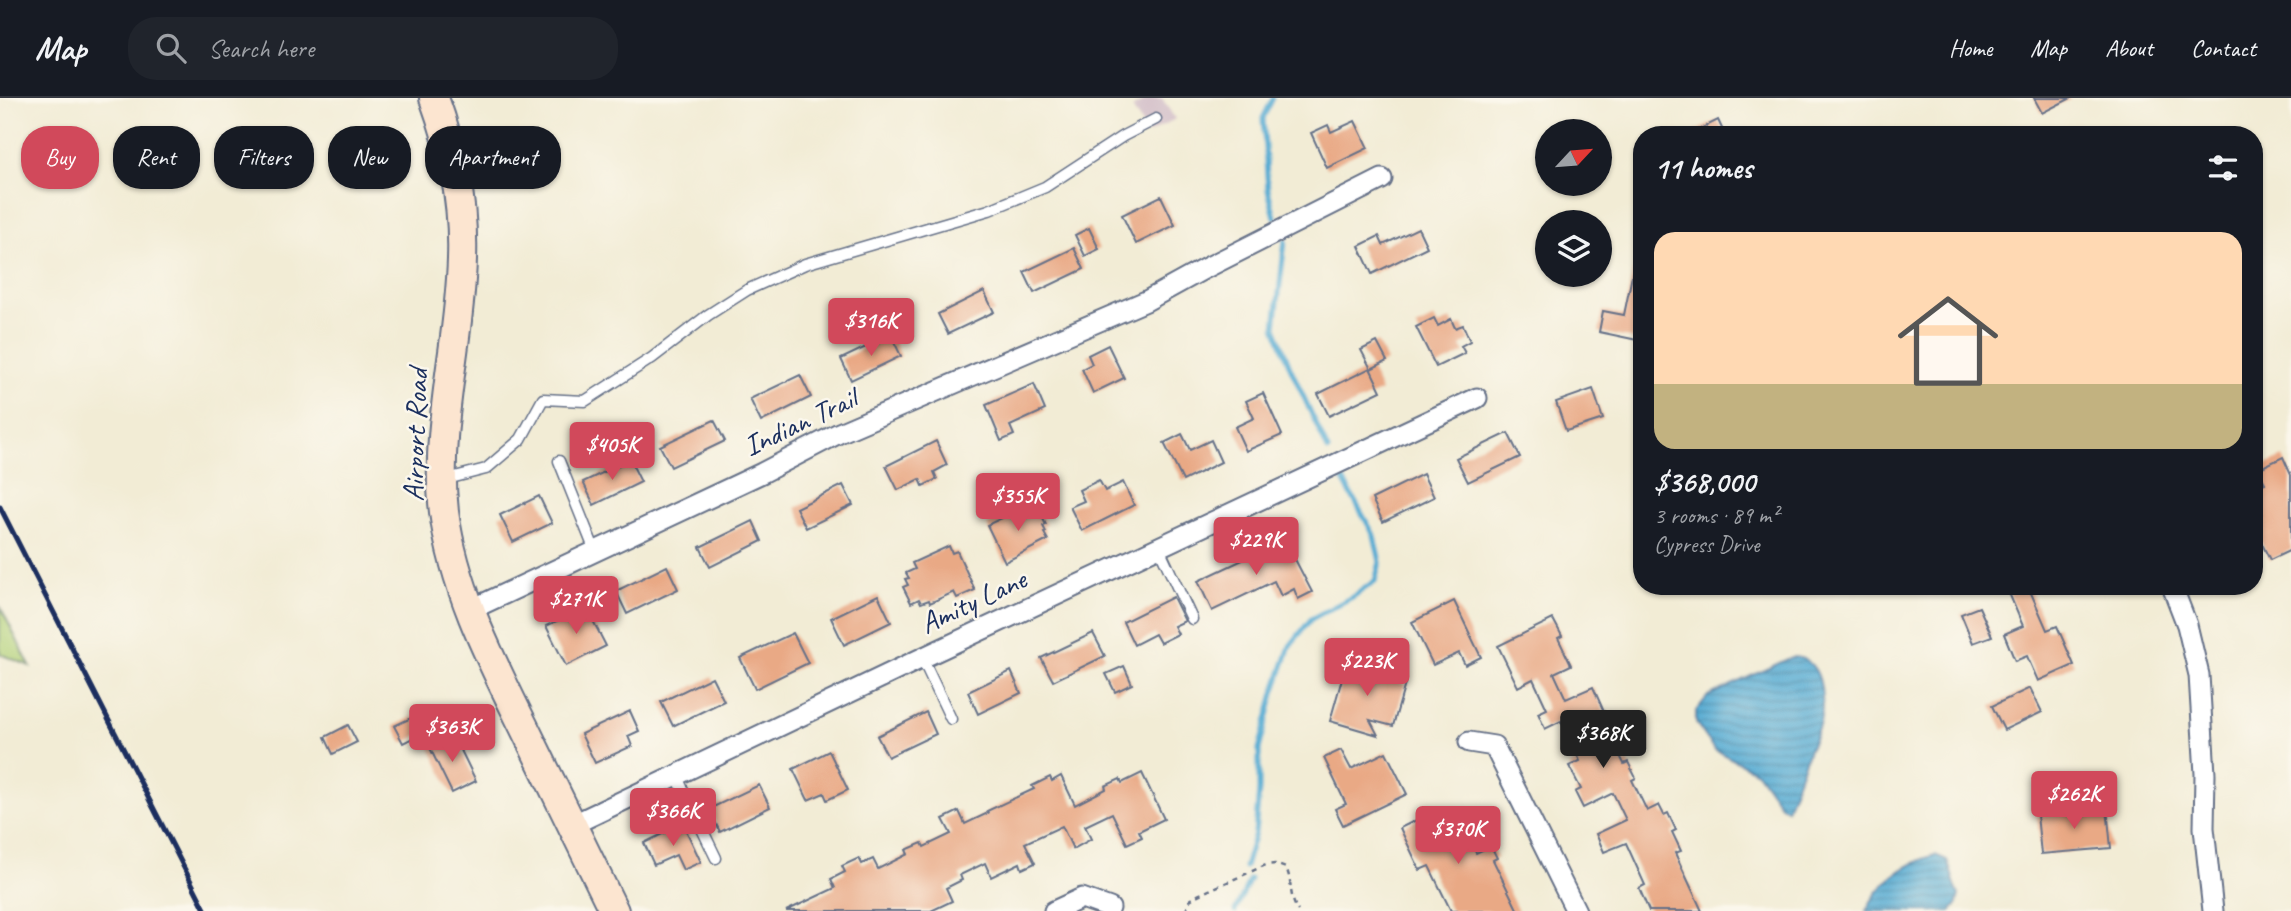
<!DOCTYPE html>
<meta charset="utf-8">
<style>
:root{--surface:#171b24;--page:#20242c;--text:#f1f3f6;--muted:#9ea1a6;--line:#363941;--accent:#d1495b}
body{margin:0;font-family:Caveat,sans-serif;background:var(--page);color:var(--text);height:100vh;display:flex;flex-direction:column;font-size:26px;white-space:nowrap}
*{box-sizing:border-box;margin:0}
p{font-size:23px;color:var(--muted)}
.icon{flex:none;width:38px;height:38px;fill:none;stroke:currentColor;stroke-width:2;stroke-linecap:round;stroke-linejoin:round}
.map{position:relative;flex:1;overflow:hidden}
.drawer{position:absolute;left:1633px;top:28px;width:630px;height:469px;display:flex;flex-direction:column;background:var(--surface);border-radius:28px;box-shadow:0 2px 5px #0004}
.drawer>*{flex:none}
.banner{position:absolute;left:21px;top:28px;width:665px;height:63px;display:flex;gap:14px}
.needle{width:46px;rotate:64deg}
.tools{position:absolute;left:1535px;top:21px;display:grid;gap:14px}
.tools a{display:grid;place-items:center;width:77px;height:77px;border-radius:50%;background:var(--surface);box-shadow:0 2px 5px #0004;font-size:35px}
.price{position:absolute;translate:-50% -60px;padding:0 16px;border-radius:7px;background:var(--accent);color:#fff;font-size:23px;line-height:46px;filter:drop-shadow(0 2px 4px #0008)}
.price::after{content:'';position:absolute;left:50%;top:42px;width:21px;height:16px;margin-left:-10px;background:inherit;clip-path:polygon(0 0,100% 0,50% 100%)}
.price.on{background:#222;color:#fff}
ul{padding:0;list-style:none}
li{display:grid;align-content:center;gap:14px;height:371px;padding:0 21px}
li span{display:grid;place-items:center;height:217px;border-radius:21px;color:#555}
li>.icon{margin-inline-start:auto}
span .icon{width:126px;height:126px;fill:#fffc;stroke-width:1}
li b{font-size:30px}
h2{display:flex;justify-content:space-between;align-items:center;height:84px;padding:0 21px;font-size:30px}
.chip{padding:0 24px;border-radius:28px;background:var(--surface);box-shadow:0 2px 5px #0004;font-size:24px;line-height:63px}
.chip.on{background:var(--accent);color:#fff}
header{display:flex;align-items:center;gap:42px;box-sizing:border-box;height:98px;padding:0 35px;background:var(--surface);border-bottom:2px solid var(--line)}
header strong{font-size:33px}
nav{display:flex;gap:38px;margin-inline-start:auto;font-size:24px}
.search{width:490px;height:63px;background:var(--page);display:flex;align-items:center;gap:18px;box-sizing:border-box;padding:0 24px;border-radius:28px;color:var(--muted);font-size:26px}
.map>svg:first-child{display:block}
</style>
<header>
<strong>Map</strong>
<div class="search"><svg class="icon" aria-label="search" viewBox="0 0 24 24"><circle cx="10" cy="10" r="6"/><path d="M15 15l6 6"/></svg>Search here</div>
<nav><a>Home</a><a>Map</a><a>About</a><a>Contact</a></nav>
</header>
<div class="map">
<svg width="2291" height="813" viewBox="0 0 2291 813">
<defs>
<pattern id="water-rules" width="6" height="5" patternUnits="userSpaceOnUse" patternTransform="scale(1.75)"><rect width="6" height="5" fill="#57acd3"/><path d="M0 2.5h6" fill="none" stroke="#478cae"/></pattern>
</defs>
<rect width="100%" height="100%" fill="#fbf7ec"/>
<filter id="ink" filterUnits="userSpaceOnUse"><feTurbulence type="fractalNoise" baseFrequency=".0143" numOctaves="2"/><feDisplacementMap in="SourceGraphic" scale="14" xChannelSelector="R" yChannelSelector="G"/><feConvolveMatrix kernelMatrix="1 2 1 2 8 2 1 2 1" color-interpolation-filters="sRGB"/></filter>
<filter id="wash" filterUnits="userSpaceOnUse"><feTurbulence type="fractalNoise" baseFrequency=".00686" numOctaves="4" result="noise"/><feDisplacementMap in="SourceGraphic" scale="28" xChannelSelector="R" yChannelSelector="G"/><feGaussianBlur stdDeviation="1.57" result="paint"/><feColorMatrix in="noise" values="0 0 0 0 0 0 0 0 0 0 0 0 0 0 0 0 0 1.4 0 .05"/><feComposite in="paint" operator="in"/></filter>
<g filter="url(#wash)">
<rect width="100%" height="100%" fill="#f2ecd5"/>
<path fill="#d2bdc7" d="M1149,0H1162L1175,21L1148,36L1132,10Z"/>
<path fill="#b3d179" stroke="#67806c" stroke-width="2" d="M0,508L30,568L0,556Z"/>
<g fill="url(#water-rules)" stroke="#396e98" stroke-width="2">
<path d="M1792,559C1823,559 1825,600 1820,624C1818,632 1814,641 1810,649C1802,670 1795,690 1787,711L1781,708L1757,674L1715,652L1696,625V613L1708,598Z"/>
<path d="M1935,757L1947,762C1952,774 1954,787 1959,797L1956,808L1951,813H1866C1880,783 1904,766 1935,757Z"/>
</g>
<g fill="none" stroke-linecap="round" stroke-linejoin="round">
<g stroke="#57acd3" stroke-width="5">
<path d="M1273,0L1263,20L1268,92L1275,119"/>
<path d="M1285,143L1275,229L1290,269L1328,352"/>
<path d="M1245,769L1255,735L1259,692V651L1274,595L1290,548L1311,521L1354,498L1375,483L1380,464L1374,437L1343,382"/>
<path d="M1235,813L1250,781"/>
</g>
</g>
<g id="blocks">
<g fill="#e9a985">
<path d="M2034,0H2071L2042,15Z"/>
<path d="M1718,22L1725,37H1688Z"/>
<path d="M1355,23L1368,50L1327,70L1311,35L1328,27L1331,34Z"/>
<path d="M1161,98L1175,127L1136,146L1122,117Z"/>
<path d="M1089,130L1099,151L1085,158L1075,137Z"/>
<path d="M1418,130L1427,149L1372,176L1359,148L1379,138L1383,147Z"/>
<path d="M1074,150L1084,171L1034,195L1024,174Z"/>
<path d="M1635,163L1642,164V243L1599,234L1603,213L1624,217Z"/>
<path d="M984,193L994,214L948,236L938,216Z"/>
<path d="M1434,220L1438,228L1451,221L1455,230L1463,227L1470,243L1461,248L1465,255L1436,269L1416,229Z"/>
<path d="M891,237L901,258L851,282L841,261Z"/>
<path d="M1377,244L1387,263L1371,271L1361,252Z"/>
<path d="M1108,247L1124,280L1093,295L1082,271L1092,266L1088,257Z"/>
<path d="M1370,270L1381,293L1329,318L1318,296Z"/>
<path d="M800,277L811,299L761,324L750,301Z"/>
<path d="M1034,286L1045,312L1010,328L1014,337L1001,343L986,307Z"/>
<path d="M1593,291L1603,321L1566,333L1556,304Z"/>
<path d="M1263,295L1282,337L1246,353L1235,329L1254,320L1246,303Z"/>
<path d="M714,322L725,343L671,369L660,348Z"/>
<path d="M1508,335L1520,359L1468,384L1456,360Z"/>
<path d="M1182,336L1190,352L1211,342L1221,364L1183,383L1164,345Z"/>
<path d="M936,343L947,367L934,374L937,381L923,388L920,381L898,392L886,368Z"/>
<path d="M2283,359L2291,377V452L2270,462L2254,430V419L2262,415L2254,399V390L2265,385L2258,371Z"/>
<path d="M630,362L641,384L594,407L583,384Z"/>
<path d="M1423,376L1434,399L1383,424L1372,401Z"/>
<path d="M1099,382L1105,393L1123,384L1134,407L1082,433L1070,409L1084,403L1079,392Z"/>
<path d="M843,387L853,407L806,430L796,410Z"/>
<path d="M539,398L552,425L513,444L500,417Z"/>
<path d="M1037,408L1046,427L1043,428L1046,434L1044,435L1048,442L1005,464L987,427L1002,420L1001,417L1012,411L1016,418Z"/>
<path d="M753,423L762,443L710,469L700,449Z"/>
<path d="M1285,442L1312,494L1298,501L1294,491L1281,498L1274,483L1212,513L1198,483Z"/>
<path d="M949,448L952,455L957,453L975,492L957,500L954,494L930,505L929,502L921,505L919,501L911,505L903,489L908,487L905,481L909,480L906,475L915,471L912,465Z"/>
<path d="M667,468L678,491L627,516L616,493Z"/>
<path d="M2006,488H2028L2047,532L2057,528L2074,567L2038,583L2027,558L2015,563L2004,536L2023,528Z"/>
<path d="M878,497L891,524L844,547L831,520Z"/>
<path d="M1173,499L1185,523L1174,528L1178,536L1160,545L1155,536L1134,547L1123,524Z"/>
<path d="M1454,503L1481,559L1465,567L1459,555L1433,567L1412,524Z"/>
<path d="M586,509L606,548L566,568L546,528Z"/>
<path d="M1979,509L1992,538L1973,545L1961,516Z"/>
<path d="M1553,521L1562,538L1558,540L1571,567L1554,575L1566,601L1593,589L1609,625L1605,627L1624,666L1628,664L1636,680L1632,682L1647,713L1659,707L1664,717L1668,715L1676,732L1672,734L1681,753L1675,755L1702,813H1649L1639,790L1645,787L1626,745L1604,754L1596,736L1626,722L1613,695L1583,710L1575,694L1581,691L1569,668L1580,663L1561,623L1545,631L1538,615L1547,611L1533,581L1518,589L1498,548Z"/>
<path d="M793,535L808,565L755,591L740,560Z"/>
<path d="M1093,535L1105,558L1053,583L1041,560Z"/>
<path d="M1347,563L1398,578L1397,584L1405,586L1393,628L1370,622L1378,637L1330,623Z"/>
<path d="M1124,568L1132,586L1115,594L1106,576Z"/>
<path d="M1011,573L1021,595L978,616L968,594Z"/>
<path d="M712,579L724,603L673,628L661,604Z"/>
<path d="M2030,590L2042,614L2004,632L1992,608Z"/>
<path d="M630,613L639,633L628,638L632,648L595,665L581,636Z"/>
<path d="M926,614L936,636L888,659L877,638Z"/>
<path d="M413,619L421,636L403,645L394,628Z"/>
<path d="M348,627L357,644L333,656L325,639Z"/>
<path d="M453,636L476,683L452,695L429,648Z"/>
<path d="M1341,652L1351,671L1386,654L1407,696L1343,727L1335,711L1346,706L1324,660Z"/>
<path d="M829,653L848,692L827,702L824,695L808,702L793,671Z"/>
<path d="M1142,675L1164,721L1139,733L1142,739L1127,746L1112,715L1085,728L1091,741L1073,751L1062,728L1025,745L1035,765L1022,771L1020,765L991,779L985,765L960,777L962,782L946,790L952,803L931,813H786L835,790L831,781L845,774L842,768L859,760L862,766L873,761L878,771L908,756L906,752L922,745L924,749L951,736L943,721L959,713L965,726L988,715L987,713L1034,691L1032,688L1050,679L1052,683L1061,678L1075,707L1106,691L1105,688L1120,681L1122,685Z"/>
<path d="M759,687L770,709L720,734L709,711Z"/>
<path d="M2107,710L2111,750L2041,756L2037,717Z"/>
<path d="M1439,711L1451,737L1465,731L1476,755L1491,748L1497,760L1493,762L1518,813H1451L1429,768L1420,772L1400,730Z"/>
<path d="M683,726L701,764L683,772L676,757L654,767L644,745Z"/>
</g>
</g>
</g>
<g filter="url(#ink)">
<use href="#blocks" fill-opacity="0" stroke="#667188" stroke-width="2"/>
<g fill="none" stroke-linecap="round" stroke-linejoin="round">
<g stroke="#667188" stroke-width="13">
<g id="lane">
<path d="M559,363L595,453"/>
<path d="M443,382L486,371L521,341L543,301L585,303L652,260L708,217L747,192L805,166L989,112L1045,89L1123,38L1156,21"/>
<path d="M1159,450L1192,521"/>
<path d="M922,560L951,621"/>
<path d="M676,677L716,760"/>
</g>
</g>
<g stroke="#667188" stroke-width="23">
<g id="street">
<path d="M2172,488L2187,527L2199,577L2205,676L2204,730L2213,813"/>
<path d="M470,512L762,375L839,335L1146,203L1204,171L1382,81"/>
<path d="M1469,644L1494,648L1576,813"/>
<path d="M572,727L922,560L1477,300"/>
<path d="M1054,813L1082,800L1110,810"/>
</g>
</g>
<g stroke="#667188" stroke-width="32">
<path id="secondary" d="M434,0C453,52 464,106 462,161C460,246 434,329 444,414C454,490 490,560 523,627C553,689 584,751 614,813"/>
</g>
<path stroke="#667188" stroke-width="2.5" stroke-dasharray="5 5" stroke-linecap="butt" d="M1186,813L1190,802L1198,797L1266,767L1275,766L1286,770C1293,784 1288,797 1298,813"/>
<use href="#lane" stroke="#fff" stroke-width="10"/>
<use href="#street" stroke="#fff" stroke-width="19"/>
<use href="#secondary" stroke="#fce5d0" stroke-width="28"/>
<path stroke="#1b2f5e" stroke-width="5" d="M0,409L206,813"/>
</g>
</g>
<g text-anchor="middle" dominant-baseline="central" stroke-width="5" stroke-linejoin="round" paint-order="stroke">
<g font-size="30" fill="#1b2f5e" stroke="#fbf7ec">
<text transform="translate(800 324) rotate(-25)">Indian Trail</text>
<text transform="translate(415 337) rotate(-88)">Airport Road</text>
<text transform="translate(973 503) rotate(-25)">Amity Lane</text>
</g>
</g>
</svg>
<div class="tools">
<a><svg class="needle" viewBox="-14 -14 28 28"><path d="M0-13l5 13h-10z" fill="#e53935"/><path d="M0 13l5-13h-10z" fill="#9ea1a6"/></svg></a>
<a><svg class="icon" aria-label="layers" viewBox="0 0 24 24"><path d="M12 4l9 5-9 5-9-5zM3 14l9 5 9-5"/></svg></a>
</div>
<b class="price" style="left:871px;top:260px">$316K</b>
<b class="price" style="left:612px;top:384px">$405K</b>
<b class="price" style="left:1018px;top:435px">$355K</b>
<b class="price" style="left:1256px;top:479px">$229K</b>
<b class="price" style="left:576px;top:538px">$271K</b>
<b class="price" style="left:1367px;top:600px">$223K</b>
<b class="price" style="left:452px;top:666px">$363K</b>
<b class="price on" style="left:1603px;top:672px">$368K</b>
<b class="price" style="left:2074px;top:733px">$262K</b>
<b class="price" style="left:673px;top:750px">$366K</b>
<b class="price" style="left:1458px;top:768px">$370K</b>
<div class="banner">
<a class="chip on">Buy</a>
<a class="chip">Rent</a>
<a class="chip">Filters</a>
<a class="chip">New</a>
<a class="chip">Apartment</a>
</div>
<section class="drawer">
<h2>11 homes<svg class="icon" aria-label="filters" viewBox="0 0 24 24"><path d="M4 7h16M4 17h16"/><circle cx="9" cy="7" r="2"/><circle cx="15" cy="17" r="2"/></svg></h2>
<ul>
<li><span style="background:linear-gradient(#ffd9b3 70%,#c2b280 0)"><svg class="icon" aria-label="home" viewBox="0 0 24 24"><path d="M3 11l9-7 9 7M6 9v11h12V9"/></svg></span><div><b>$368,000</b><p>3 rooms · 89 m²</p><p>Cypress Drive</p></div></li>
</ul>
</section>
</div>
